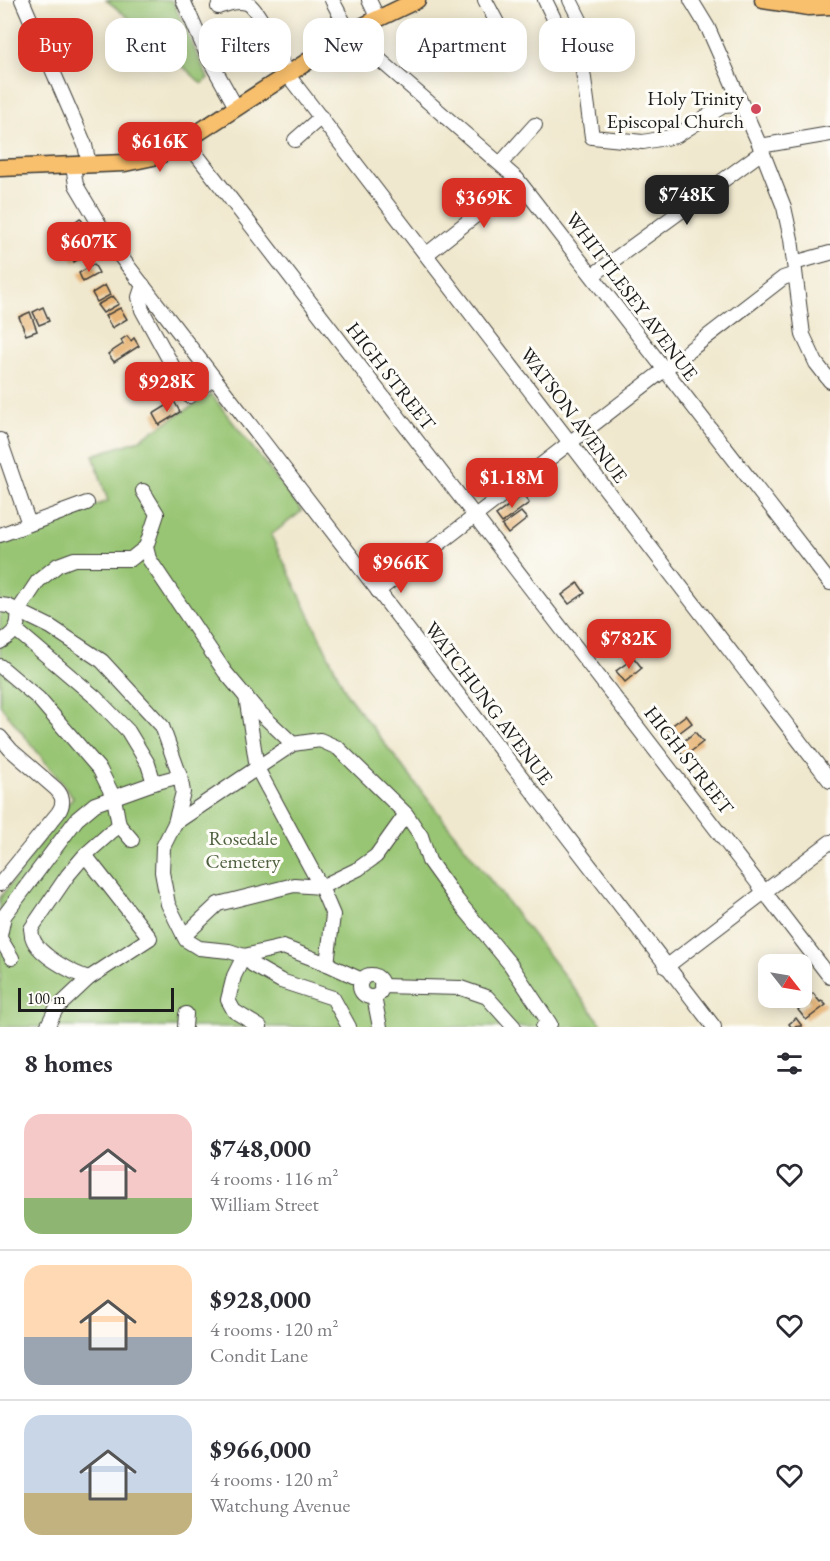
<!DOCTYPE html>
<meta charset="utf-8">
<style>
:root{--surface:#fff;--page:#f2f2f3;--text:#2b2b33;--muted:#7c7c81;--line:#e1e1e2;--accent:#d93025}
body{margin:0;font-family:"EB Garamond",serif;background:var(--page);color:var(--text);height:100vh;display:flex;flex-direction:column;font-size:22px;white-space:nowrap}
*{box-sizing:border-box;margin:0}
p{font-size:20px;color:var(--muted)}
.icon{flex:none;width:33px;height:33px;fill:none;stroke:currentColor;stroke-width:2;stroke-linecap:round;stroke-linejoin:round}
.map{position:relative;height:1027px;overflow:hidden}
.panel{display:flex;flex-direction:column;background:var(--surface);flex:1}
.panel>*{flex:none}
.banner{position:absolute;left:18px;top:18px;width:795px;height:54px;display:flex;gap:12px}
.needle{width:39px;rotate:121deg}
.fabs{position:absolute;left:758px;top:954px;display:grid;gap:12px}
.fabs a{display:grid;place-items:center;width:54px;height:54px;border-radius:12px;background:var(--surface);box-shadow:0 3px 15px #0003;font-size:30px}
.scale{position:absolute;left:18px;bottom:15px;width:156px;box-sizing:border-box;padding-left:6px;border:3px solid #1c1c1c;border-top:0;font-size:16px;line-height:21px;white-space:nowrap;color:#1c1c1c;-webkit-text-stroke:4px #fdfcf7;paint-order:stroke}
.price{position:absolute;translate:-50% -51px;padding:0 14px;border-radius:12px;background:var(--accent);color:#fff;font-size:20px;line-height:39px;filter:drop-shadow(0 2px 3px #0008)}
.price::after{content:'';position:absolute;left:50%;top:36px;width:18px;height:14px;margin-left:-9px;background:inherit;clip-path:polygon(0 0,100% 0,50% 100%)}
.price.selected{background:#222;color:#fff}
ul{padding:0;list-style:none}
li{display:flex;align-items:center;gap:18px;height:150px;padding:0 24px}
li+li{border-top:2px solid var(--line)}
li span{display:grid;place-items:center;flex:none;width:168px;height:120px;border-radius:18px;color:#555}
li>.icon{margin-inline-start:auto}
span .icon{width:72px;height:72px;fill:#fffc;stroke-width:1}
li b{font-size:26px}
h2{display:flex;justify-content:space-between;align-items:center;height:72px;padding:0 24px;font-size:26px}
.chip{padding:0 21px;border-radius:18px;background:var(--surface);box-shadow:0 3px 15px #0003;font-size:21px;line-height:54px}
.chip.selected{background:var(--accent);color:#fff}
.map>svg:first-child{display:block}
</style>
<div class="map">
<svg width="830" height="1027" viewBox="0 0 830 1027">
<rect width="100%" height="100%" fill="#fdfcf7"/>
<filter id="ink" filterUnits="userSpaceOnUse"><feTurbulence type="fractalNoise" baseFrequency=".0167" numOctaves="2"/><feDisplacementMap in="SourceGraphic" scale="12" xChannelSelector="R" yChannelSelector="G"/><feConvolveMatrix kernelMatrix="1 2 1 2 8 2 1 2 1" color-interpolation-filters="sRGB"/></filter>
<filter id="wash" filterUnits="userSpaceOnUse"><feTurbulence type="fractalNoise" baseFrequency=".008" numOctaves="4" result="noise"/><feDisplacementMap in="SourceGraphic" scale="24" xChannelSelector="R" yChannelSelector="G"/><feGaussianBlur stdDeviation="1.35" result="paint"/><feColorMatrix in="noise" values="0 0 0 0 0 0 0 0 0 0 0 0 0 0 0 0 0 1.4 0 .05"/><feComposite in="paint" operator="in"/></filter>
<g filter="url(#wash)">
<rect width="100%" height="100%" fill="#f0e8ce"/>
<g fill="#98c573" stroke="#5a7048" stroke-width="1.5">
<path d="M106,0H172L208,78L202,84L140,27Z"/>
<path d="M211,394L302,511L271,535L348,696L604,1027H0V898L73,797L0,705V542L108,501L93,455L137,441Z"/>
</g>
<g id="blocks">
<g fill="#e7b577">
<path d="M80,218L86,227L67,241L61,232Z"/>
<path d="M82,244L88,254L74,262L68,252Z"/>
<path d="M94,264L99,273L83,282L79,273Z"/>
<path d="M105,285L110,295L97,302L92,293Z"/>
<path d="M113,296L119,304L103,313L97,305Z"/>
<path d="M43,307L49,321L39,325L33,312Z"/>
<path d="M120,308L127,319L112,328L105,316Z"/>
<path d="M30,312L37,331L26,335L19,317Z"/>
<path d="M127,336L131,341L134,338L139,346L114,362L108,354L123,344L121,340Z"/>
<path d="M174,401L180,412L159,425L153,414Z"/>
<path d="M523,495L529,503L502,523L496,515Z"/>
<path d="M521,512L527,519L508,534L502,526Z"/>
<path d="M578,583L585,593L569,604L562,595Z"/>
<path d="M634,658L642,668L625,682L616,671Z"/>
<path d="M686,715L692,723L671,739L666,730Z"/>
<path d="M695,732L703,742L684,757L679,750L682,749L679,745Z"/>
<path d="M813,993L820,1002L822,1001L826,1005L806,1020L798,1010L810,1002L807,998Z"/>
<path d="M796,1018L802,1026L791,1027L789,1024Z"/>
</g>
</g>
</g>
<g filter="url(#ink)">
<use href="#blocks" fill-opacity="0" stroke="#3c3b37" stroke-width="1.5"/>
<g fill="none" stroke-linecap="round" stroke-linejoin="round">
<g stroke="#3c3b37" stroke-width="16">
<g id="minor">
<path d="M22,0L85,145L89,165"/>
<path d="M183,0L208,57L236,107"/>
<path d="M332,0L350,34L517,179L830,583"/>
<path d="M369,0L378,19"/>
<path d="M485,0L503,34"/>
<path d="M545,0L568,48L589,38L570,0"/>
<path d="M691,0L708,28L760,146L784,207L791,239L803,335L816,363L830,381"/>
<path d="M218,7C227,4 237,0 247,3C260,9 280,59 287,74L830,781"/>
<path d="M579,42L592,137L643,142L676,136L723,106L742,105"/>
<path d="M295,140L321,117"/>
<path d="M186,141L830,977"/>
<path d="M760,146L830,134"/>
<path d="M501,163L535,125"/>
<path d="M73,166L76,185L111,244L714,1027"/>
<path d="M427,254L510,188L517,179"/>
<path d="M794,263L830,253"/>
<path d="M593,275L762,152"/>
<path d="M143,285L139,297L142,310L189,396L214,378"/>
<path d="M0,440L29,524"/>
<path d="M143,491L157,514L146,547L149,559L225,672L257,710L293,744"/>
<path d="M0,535L87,503"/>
<path d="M378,591L783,278L795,274"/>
<path d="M0,605L8,606L51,627L102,661L162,726L180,776L154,783L148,764L128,731L95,697L16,630"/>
<path d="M0,642C14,634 20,627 18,611L38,581L58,565L74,559H131L146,547"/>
<path d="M0,666L38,698L100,770L114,798L119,825L85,855L150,938L89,978C72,973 39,955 33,939C31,935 32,932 31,929L68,875L85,855"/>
<path d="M246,696L257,768L175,823L163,847L162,872L168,904L186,940L199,948L229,951L244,956L253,965L281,981L333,998L349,1027"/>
<path d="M0,737L11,750L56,789C64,797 64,804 58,813L0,884"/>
<path d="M406,814L376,856L358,869L321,887L257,768L293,744L320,740L338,748L406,814L421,836L429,861L457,900L510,964L550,1024L543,1027"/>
<path d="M175,823L183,792L180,776"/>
<path d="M119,825L132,840"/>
<path d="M0,936L4,916L77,819L95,804L154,783"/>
<path d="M184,936L218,904L294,885L321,887L333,915L327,964L362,980"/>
<path d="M0,938L12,958"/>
<path d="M666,967L830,842"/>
<circle cx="371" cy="986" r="11"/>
<path d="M381,986L461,988L487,997L514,1027"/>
<path d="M374,997L380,1027"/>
<path d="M47,1027L56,1009L89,978"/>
<path d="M185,1027L186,1014"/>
<path d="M260,1027L234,1011L228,1000L234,976L244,956L283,947L327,964"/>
</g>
</g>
<g stroke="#3c3b37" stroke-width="19">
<g id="major">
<path d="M763,0L809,7L830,6"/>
<path d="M0,168L125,163L158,156L176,147L336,43L363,26L417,0"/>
</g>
</g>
<use href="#minor" stroke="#fff" stroke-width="14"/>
<use href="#major" stroke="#f8bf6c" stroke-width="16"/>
</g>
</g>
<circle fill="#d1495b" stroke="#fdfcf7" stroke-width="2" cx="756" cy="109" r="6"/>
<g text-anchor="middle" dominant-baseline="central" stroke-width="6" stroke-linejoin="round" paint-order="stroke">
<g font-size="20" fill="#1c1c1c" stroke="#fdfcf7" text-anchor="end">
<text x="744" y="98">Holy Trinity<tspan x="744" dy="23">Episcopal Church</tspan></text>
</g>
<g font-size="20" fill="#1c1c1c" stroke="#fdfcf7">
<text transform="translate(632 296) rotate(53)">WHITTLESEY AVENUE</text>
<text transform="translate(391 376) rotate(52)">HIGH STREET</text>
<text transform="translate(574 415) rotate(53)">WATSON AVENUE</text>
<text transform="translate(489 703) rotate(53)">WATCHUNG AVENUE</text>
<text transform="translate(689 760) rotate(52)">HIGH STREET</text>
</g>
<g font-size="20" fill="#4e603f" stroke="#fdfcf7">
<text x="243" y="838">Rosedale<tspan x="243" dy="23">Cemetery</tspan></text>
</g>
</g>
</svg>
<div class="fabs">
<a><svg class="needle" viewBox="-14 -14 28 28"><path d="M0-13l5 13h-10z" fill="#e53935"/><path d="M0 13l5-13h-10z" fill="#7c7c81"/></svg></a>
</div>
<div class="scale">100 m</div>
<b class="price" style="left:160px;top:173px">$616K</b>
<b class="price selected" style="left:687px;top:226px">$748K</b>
<b class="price" style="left:484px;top:229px">$369K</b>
<b class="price" style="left:89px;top:273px">$607K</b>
<b class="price" style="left:167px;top:413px">$928K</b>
<b class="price" style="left:512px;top:509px">$1.18M</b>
<b class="price" style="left:401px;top:594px">$966K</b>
<b class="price" style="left:629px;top:670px">$782K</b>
<div class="banner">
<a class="chip selected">Buy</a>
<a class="chip">Rent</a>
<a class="chip">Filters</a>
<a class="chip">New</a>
<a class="chip">Apartment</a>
<a class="chip">House</a>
</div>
</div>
<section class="panel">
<h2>8 homes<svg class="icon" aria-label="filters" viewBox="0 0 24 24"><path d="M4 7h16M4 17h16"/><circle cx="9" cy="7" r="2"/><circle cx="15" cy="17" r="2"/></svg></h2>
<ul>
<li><span style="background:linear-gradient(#f6c9c9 70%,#8fb573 0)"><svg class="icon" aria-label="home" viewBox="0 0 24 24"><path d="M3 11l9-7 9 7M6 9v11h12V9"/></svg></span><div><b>$748,000</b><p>4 rooms · 116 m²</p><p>William Street</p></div><svg class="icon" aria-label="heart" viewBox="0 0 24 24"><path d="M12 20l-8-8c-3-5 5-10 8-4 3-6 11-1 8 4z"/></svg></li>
<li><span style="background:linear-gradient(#ffd9b3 60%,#9aa5b1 0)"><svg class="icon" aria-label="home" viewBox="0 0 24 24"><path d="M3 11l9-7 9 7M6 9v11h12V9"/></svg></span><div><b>$928,000</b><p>4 rooms · 120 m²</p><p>Condit Lane</p></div><svg class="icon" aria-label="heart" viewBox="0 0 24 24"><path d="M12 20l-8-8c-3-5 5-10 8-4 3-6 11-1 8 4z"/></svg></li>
<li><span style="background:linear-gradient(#c9d6e8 65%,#c2b280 0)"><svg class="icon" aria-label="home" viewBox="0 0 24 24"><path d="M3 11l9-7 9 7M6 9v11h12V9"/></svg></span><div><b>$966,000</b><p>4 rooms · 120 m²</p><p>Watchung Avenue</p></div><svg class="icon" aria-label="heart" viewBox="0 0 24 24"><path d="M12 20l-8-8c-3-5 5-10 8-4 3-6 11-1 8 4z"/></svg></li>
</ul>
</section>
